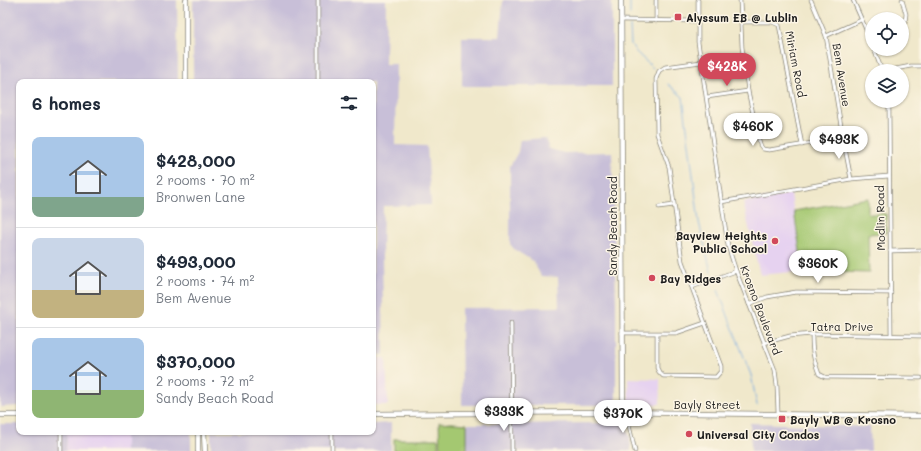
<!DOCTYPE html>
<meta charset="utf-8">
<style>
:root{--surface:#fff;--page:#f6f6f7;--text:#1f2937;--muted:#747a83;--line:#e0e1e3;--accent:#d1495b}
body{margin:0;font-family:Mali,sans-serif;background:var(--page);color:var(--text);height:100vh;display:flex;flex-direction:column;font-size:15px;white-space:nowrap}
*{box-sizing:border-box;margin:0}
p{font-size:13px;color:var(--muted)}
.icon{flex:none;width:22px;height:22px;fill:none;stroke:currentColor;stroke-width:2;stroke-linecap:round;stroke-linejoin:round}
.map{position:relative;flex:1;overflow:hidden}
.details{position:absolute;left:16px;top:79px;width:360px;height:356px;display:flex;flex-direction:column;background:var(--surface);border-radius:8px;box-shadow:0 1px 3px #0004}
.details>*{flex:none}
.buttons{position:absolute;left:865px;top:12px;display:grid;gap:8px}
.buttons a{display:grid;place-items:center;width:44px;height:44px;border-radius:50%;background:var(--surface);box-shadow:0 1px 3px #0004;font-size:20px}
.price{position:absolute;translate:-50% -34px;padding:0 9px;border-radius:14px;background:#fff;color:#222;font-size:13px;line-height:26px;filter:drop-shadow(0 1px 2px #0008)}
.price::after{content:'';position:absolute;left:50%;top:24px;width:12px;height:9px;margin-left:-6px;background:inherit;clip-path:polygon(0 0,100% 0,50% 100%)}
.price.selected{background:var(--accent);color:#fff}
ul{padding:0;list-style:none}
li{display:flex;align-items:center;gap:12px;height:100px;padding:0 16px}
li+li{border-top:1px solid var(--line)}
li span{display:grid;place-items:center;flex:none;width:112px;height:80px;border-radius:8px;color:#555}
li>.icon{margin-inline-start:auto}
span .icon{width:48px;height:48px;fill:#fffc;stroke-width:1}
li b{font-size:17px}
h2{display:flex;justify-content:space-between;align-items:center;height:48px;padding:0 16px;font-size:17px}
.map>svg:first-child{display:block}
</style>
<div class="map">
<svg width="921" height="451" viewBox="0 0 921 451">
<rect width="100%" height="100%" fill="#fcf5e5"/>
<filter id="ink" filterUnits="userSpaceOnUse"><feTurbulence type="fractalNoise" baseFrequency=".025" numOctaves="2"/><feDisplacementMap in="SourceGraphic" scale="8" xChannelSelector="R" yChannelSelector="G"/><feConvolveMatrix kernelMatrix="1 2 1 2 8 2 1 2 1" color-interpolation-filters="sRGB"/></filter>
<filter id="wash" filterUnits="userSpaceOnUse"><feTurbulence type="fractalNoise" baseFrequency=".012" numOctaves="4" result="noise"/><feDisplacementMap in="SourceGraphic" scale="16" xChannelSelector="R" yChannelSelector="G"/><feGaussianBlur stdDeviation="0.9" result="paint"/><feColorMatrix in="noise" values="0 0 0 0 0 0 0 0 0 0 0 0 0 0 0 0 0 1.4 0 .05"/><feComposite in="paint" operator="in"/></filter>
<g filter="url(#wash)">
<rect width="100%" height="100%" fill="#f0e8cb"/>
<g fill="#e6d2f0">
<path d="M791,194L803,271L760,275L743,202Z"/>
<path d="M373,358H386L388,405H373Z"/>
<path d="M628,378L660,379V404H629Z"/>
<path d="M67,432H125V451H66Z"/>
</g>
<g fill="#c8bfd8">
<path d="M0,0H177L178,82H19V406L0,407Z"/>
<path d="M193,0H386L385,64H396L395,145L427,146L431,205L383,206L382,257L384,355H373V82H193Z"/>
<path d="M503,0H612V86H462V37H500Z"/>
<path d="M545,138L549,149L564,153L612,152L616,304V405H462L461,308L559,307L558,277L541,276L533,261L515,250L510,244V166L518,152L520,140Z"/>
<path d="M391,423V451H211V432H373V424Z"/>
<path d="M617,423H625L630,437L631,451H467V424Z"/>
<path d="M750,423L870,427L871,451H751Z"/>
<path d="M0,424H19V432H67L66,451H0Z"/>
<rect x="125" y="432" width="66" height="19"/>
</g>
<g fill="#a4c871" stroke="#607246">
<path d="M868,198V214H886V233L868,234L869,273L803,271L794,211Z"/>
<path d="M439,422L467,424V451H440Z"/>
<rect x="394" y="439" width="44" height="12"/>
</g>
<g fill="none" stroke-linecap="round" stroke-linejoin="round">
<g stroke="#72a8e0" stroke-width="1">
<path d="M630,0V14"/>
<path d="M630,26L631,44L636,52L653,68"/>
<path d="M668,84L683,97L699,222L711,272"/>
<path d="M718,290L751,375L757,405"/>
</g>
</g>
</g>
<g filter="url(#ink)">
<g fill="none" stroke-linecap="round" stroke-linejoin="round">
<g stroke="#868274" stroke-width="4.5">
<g id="street">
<path d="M698,0V42L728,246L736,271L775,370L777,386L778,413"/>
<path d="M740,0L742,47L748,91L760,145L763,149L769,150L843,138"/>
<path d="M811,0L826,36L843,138L851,179"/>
<path d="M853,0L872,43"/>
<path d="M621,20L698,21"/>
<path d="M656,21V0"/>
<path d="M741,22H772L779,25L802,145"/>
<path d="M902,24L905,23L906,14L902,0"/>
<path d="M826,36L861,20"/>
<path d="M874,49L882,71"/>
<path d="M885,71L911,66H921"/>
<path d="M318,82V0"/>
<path d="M707,97L748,91"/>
<path d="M887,101L889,109L891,335"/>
<path d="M721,202L851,179L889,176"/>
<path d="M659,207L674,205"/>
<path d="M890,251L921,250"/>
<path d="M692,287L736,271"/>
<path d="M749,304L767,297L796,292L891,293"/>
<path d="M511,323L512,451"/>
<path d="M622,333H676L705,323"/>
<path d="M657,334V368L659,372L663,376L716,377L721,371V366L682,261L669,167L657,134L656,79L659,71L665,67L701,62"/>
<path d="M812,334C812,351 813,358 819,374L825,377L921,378"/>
<path d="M764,343L790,336L812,334L921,336"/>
<path d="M625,412L628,421L635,451"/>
<path d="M61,432V451"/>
<path d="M332,451V432"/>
</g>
</g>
<g stroke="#868274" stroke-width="6">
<g id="secondary">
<path d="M186,0V82"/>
<path d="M621,0L623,406L625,412"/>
<path d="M373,414L604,412L921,416"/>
<path d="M0,415H19"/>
<path d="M198,432V451"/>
<path d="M204,432L205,451"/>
</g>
</g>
<use href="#street" stroke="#fff" stroke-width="3"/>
<use href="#secondary" stroke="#fff" stroke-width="4.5"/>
</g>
</g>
<g fill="#d1495b" stroke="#fcf5e5" stroke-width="1.5">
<rect x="674" y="13" width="8" height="8" rx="2"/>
<circle cx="775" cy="241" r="4"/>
<circle cx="652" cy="278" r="4"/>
<rect x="778" y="415" width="8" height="8" rx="2"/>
<circle cx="689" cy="434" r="4"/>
</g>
<g text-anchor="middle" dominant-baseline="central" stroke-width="3" stroke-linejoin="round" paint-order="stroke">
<g font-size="11" font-weight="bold" fill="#1c1c1c" stroke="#fcf5e5" text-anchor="start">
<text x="686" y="17">Alyssum EB @ Lublin</text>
<text x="767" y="235" text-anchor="end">Bayview Heights<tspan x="767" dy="13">Public School</tspan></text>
<text x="660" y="278">Bay Ridges</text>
<text x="790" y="419">Bayly WB @ Krosno</text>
<text x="697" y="434">Universal City Condos</text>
</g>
<g font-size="11" fill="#1c1c1c" stroke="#fcf5e5">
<text transform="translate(796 64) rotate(79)">Miriam Road</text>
<text transform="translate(842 75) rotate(81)">Bem Avenue</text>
<text transform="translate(880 218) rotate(-91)">Modlin Road</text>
<text transform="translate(612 226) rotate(-90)">Sandy Beach Road</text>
<text transform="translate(761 310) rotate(69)">Krosno Boulevard</text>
<text x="842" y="326">Tatra Drive</text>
<text x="707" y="404">Bayly Street</text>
</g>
</g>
</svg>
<div class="buttons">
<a><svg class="icon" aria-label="locate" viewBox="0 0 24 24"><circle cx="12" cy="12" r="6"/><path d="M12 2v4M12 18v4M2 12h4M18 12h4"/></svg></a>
<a><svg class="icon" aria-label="layers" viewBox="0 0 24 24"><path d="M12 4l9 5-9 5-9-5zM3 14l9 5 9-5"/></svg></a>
</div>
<b class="price selected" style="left:727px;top:87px">$428K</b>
<b class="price" style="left:753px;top:147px">$460K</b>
<b class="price" style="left:839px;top:160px">$493K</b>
<b class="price" style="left:818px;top:284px">$360K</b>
<b class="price" style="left:504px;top:432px">$333K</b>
<b class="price" style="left:623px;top:434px">$370K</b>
<section class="details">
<h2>6 homes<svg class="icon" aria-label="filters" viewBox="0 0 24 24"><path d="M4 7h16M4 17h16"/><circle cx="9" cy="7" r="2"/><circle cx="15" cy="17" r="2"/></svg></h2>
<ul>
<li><span style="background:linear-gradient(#a9c7e8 75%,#7fa58c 0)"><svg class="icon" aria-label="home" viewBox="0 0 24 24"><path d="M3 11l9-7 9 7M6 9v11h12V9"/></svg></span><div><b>$428,000</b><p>2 rooms · 70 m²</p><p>Bronwen Lane</p></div></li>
<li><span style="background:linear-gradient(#c9d6e8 65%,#c2b280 0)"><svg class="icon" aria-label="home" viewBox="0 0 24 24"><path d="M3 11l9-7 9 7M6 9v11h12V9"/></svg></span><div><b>$493,000</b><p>2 rooms · 74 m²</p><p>Bem Avenue</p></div></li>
<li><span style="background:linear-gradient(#a9c7e8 65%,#8fb573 0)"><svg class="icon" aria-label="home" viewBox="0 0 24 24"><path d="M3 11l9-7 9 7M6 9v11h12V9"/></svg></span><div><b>$370,000</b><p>2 rooms · 72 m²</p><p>Sandy Beach Road</p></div></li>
</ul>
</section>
</div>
